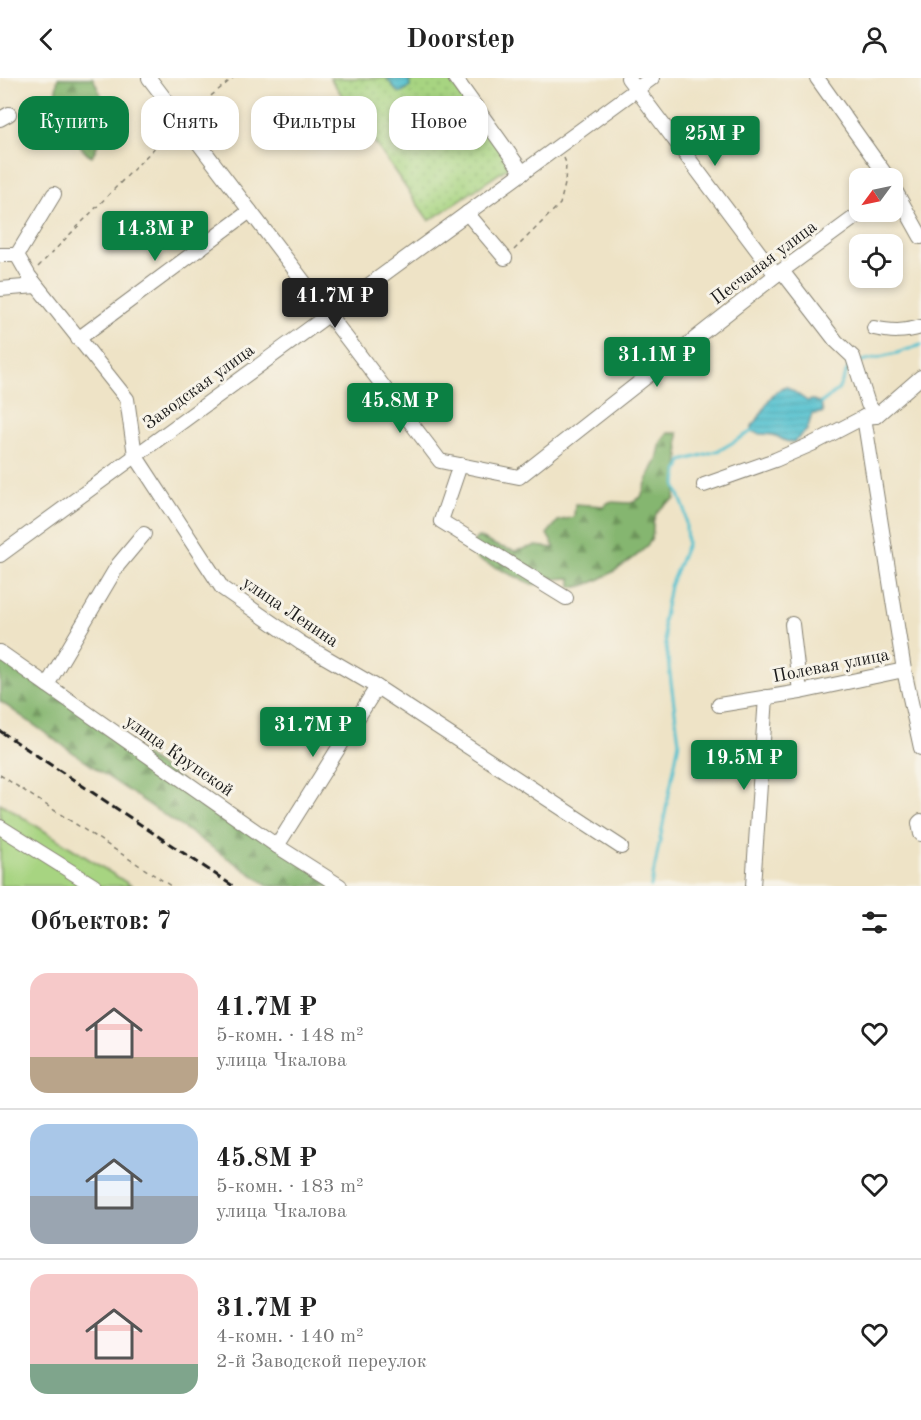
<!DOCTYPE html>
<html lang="ru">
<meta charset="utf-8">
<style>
:root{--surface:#fff;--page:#f6f6f6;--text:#222;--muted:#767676;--line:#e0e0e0;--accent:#0b8043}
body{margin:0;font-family:"Old Standard TT",serif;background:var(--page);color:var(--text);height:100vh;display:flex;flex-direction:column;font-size:22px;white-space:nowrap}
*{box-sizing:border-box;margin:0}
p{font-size:20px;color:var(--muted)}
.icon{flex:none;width:33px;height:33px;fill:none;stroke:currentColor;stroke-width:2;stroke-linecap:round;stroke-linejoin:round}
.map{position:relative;height:808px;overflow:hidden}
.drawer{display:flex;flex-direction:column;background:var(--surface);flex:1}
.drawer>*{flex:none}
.banner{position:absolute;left:18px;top:18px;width:600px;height:54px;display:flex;gap:12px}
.needle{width:39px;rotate:237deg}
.tools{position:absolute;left:849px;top:90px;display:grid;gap:12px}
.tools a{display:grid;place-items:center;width:54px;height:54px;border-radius:12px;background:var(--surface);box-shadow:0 3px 9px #0003;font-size:30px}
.price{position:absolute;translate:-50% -51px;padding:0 14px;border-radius:6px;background:var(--accent);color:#fff;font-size:20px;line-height:39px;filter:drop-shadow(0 2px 3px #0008)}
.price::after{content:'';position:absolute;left:50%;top:36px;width:18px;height:14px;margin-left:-9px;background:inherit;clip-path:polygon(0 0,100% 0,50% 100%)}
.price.on{background:#222;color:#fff}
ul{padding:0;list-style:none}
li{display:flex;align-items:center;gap:18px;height:150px;padding:0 30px}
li+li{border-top:2px solid var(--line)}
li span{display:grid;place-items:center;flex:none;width:168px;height:120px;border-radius:18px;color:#555}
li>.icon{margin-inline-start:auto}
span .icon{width:72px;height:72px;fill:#fffc;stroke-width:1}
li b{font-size:26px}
h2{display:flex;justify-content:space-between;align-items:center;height:72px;padding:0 30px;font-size:26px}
.chip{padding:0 21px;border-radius:18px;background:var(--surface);box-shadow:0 3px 9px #0003;font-size:21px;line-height:54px}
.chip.on{background:var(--accent);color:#fff}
header{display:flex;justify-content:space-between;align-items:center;height:78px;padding:0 30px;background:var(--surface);font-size:27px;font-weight:700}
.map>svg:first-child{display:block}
</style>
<header><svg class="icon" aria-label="back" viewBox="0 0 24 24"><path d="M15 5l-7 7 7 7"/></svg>Doorstep<svg class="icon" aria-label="person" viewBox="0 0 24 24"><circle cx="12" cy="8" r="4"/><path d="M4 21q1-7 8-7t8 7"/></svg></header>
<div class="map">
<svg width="921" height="808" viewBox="0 0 921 808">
<defs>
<pattern id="grass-dots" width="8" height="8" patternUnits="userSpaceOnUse" patternTransform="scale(1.5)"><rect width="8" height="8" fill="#a7d481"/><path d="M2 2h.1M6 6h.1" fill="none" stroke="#8fb56f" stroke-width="1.8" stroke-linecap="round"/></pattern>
<pattern id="forest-firs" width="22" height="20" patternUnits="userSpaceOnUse" patternTransform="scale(1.5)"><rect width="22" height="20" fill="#85b66f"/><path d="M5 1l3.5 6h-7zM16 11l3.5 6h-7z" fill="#6c935a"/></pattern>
<pattern id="water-rules" width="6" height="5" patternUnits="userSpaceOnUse" patternTransform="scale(1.5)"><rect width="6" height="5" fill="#55c1cf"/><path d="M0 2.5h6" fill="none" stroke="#49a5b1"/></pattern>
</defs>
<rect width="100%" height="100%" fill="#f7f3e8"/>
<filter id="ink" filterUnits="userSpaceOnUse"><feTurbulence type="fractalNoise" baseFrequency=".0167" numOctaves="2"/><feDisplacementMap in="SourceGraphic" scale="12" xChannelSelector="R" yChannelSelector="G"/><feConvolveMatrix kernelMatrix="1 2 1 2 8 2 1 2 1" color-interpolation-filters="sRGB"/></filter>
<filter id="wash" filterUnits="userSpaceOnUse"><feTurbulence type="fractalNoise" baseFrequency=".008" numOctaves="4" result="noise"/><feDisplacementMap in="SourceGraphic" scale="24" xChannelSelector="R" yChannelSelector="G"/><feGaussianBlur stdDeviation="1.35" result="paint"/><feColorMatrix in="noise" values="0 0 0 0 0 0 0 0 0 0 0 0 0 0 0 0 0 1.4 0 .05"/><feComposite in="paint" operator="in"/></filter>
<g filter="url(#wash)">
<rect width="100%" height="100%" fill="#eee3c6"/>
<path fill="url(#grass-dots)" stroke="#62784e" stroke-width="1.5" d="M330,0H454L516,84L429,143Z"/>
<g fill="url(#forest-firs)" stroke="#506946" stroke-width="1.5">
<path d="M58,0H93L102,19L108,43L92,79C72,69 77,43 75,25L59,20L56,12Z"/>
<path d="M668,355H678L679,381L675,421C664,427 653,434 653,448C653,453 653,458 651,462C640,480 591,511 571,509V500L550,501L534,507L477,481L468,469L478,459L497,468L515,473L535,468L555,470L547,456L558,443L574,439L575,426L604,428L609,424L631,425L641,419L649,397L657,382L661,364Z"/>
<path d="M0,579L336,808H269L105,697L0,623Z"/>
</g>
<path fill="#a7d481" stroke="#62784e" stroke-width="1.5" d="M0,725L132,808H0Z"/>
<g fill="url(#water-rules)" stroke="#386e76" stroke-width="1.5">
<path d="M387,0H409L410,9L400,15L396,13Z"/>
<path d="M786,308L807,323L813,322L821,325L823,335L812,336L807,352L794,364C783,364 785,362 776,358C768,354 760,359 752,353V348C768,332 763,319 786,308Z"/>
</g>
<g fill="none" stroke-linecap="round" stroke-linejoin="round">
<g stroke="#55c1cf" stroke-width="3">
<path d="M858,284L897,275L921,267"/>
<path d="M821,325L838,312L850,287"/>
<path d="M651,808L679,664L663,544L670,508L687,466L685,432L676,409L677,396L682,383L720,372L752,353"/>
</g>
</g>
</g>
<g filter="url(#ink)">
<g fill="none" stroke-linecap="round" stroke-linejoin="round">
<g stroke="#858071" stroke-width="16">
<g id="minor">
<path d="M149,0L440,383L519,399L776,197L862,134"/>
<path d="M455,0L523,95"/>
<path d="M628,0L776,197"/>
<path d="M817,0L888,100"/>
<path d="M0,41L9,36"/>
<path d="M892,107L921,159"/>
<path d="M467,135L505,180"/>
<path d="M0,177H17L29,198L127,321L135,377L222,510L301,565L377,609L621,769"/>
<path d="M17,177L54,116"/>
<path d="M782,193L836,263L853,279L868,326L876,338"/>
<path d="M0,211L36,208"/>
<path d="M874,250C891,254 904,254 921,249"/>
<path d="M78,261L250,133"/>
<path d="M864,339L904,592L921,670"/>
<path d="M460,387L441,443L566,520"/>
<path d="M704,407L775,382L814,365L864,339L876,338L921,299"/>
<path d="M0,477L652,0"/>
<path d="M792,546L800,614"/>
<path d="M0,574L277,768L340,808"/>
<path d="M47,607L118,487L144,456"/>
<path d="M719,627L800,614L904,592"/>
<path d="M921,743L919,745L921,756"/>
<path d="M0,749L94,808"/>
<path d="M277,768L377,609"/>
<path d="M753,808L766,619"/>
</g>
</g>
<g stroke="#858071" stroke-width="1.5" stroke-dasharray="4.5 4.5" stroke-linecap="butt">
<path d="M190,35L233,0"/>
<path d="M514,172L560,126L565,106L566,85L564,80"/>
<path d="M38,189L173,51"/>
<path d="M0,697L171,808"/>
</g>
<use href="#minor" stroke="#fff" stroke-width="14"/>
<path stroke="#1c1c1c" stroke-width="3" stroke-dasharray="9 4.5" stroke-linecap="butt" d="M0,653L233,808"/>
</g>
</g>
<g text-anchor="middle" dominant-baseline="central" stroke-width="6" stroke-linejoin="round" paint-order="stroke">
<g font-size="18" fill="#1c1c1c" stroke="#f7f3e8">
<text transform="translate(764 185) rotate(-37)">Песчаная улица</text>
<text transform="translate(199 309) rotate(-36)">Заводская улица</text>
<text transform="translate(290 534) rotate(34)">улица Ленина</text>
<text transform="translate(831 588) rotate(-11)">Полевая улица</text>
<text transform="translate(179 678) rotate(35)">улица Крупской</text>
</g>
</g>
</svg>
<div class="tools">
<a><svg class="needle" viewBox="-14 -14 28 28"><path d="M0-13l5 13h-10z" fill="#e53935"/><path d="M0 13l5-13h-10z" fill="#767676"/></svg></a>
<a><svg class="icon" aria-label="locate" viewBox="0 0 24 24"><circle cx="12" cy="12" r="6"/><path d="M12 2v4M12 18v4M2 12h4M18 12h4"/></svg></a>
</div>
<b class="price" style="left:715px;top:89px">25M ₽</b>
<b class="price" style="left:155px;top:184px">14.3M ₽</b>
<b class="price on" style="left:335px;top:251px">41.7M ₽</b>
<b class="price" style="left:657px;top:310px">31.1M ₽</b>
<b class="price" style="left:400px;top:356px">45.8M ₽</b>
<b class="price" style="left:313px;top:680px">31.7M ₽</b>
<b class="price" style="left:744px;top:713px">19.5M ₽</b>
<div class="banner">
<a class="chip on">Купить</a>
<a class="chip">Снять</a>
<a class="chip">Фильтры</a>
<a class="chip">Новое</a>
</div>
</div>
<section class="drawer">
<h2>Объектов: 7<svg class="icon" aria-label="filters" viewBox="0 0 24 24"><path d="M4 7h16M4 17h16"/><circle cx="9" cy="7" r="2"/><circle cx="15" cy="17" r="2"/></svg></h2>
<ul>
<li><span style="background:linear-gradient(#f6c9c9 70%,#b9a48a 0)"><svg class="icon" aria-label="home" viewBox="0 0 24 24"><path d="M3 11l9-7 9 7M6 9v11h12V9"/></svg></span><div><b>41.7M ₽</b><p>5-комн. · 148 m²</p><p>улица Чкалова</p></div><svg class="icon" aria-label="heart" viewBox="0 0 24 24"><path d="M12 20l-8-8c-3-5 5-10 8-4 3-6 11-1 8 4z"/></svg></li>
<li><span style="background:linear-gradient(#a9c7e8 60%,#9aa5b1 0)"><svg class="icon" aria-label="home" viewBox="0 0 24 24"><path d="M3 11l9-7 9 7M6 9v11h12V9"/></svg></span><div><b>45.8M ₽</b><p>5-комн. · 183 m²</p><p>улица Чкалова</p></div><svg class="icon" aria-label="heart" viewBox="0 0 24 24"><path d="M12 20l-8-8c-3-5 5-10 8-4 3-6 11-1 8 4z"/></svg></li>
<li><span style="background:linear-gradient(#f6c9c9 75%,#7fa58c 0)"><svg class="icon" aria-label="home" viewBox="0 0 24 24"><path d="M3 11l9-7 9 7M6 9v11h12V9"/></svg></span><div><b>31.7M ₽</b><p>4-комн. · 140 m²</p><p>2-й Заводской переулок</p></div><svg class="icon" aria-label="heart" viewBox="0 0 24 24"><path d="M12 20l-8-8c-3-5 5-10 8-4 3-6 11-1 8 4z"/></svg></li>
</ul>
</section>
